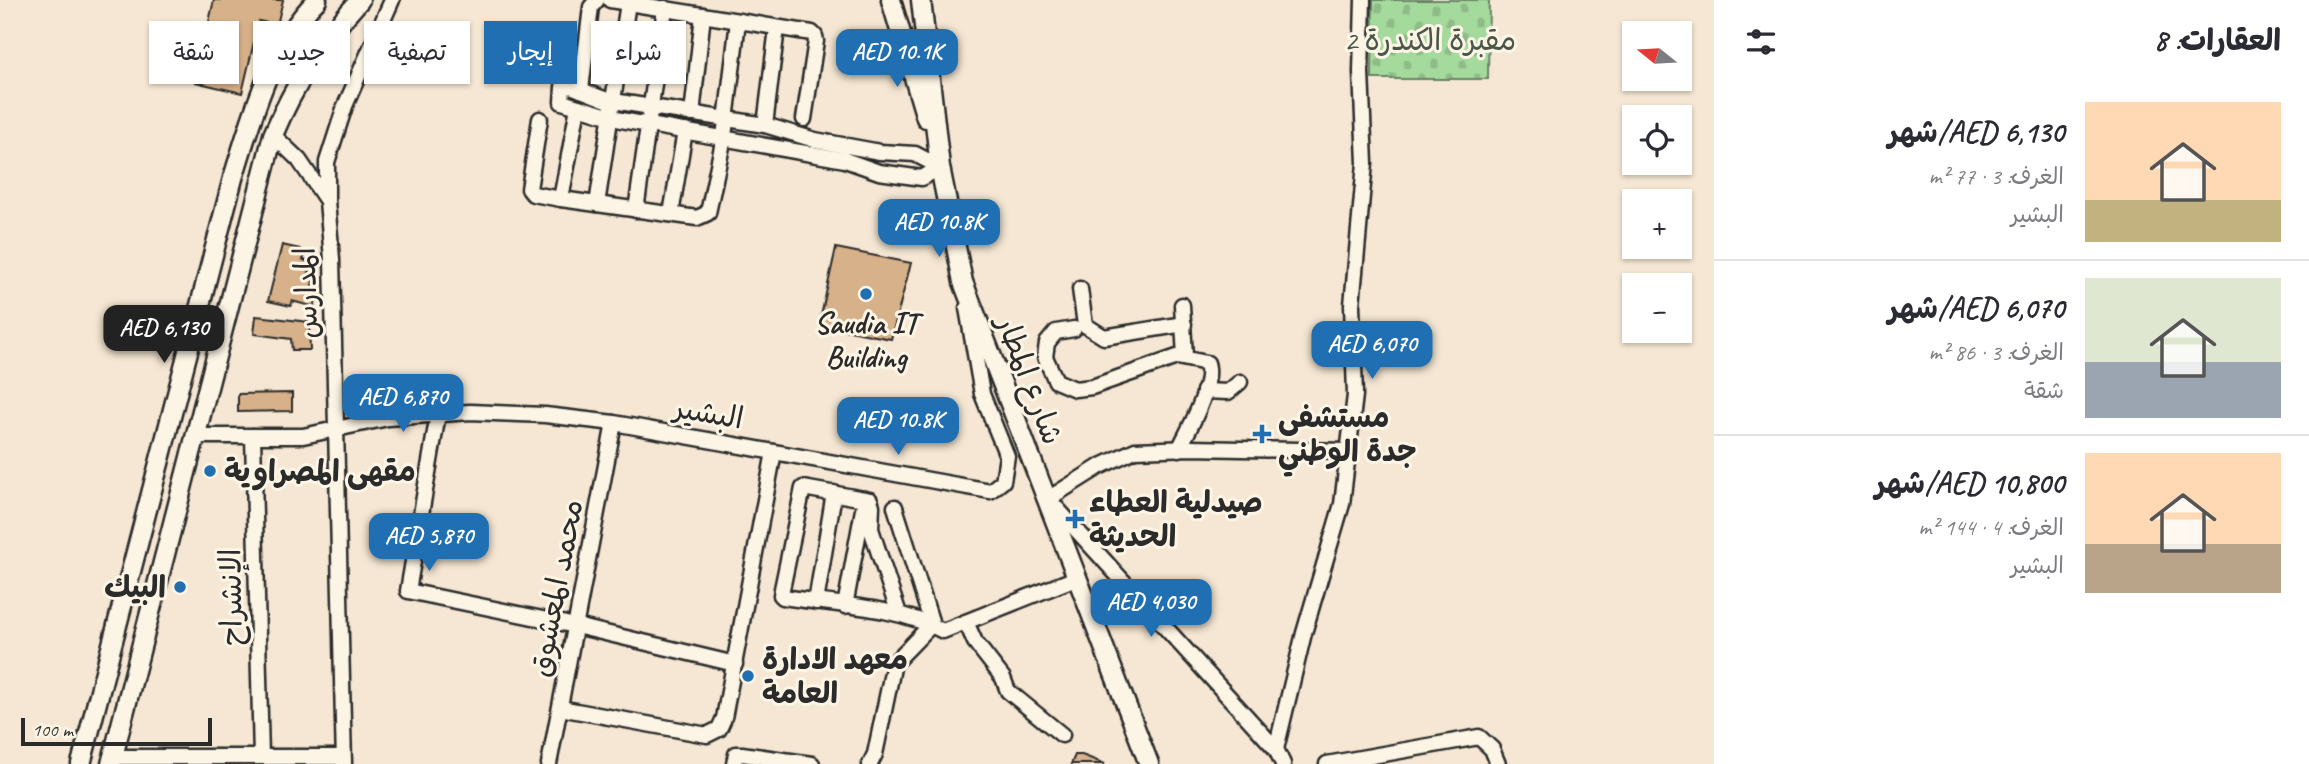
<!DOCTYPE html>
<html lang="ar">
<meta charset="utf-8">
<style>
:root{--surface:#fff;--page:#f7f7f7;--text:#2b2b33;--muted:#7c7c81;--line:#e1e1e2;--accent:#1f6fb2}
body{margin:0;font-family:Caveat,"Playpen Sans Arabic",sans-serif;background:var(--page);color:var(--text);direction:rtl;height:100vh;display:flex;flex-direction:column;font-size:26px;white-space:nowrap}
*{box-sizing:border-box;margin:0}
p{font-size:23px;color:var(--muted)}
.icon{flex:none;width:38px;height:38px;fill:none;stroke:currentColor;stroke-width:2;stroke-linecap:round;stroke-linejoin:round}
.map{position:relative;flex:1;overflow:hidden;direction:ltr}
.sheet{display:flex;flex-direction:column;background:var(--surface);width:595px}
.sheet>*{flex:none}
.top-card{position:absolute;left:21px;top:21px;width:665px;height:63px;direction:rtl;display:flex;gap:14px}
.needle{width:46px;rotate:288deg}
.tools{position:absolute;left:1622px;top:21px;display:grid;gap:14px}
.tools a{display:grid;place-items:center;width:70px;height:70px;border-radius:0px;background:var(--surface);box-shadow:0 2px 5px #0004;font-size:35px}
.scale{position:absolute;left:21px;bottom:18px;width:191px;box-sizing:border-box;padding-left:7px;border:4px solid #2b2b2b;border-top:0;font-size:19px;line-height:24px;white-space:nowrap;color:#2b2b2b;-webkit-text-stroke:5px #fcf5e5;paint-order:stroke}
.price{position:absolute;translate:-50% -60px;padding:0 16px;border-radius:14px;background:var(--accent);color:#fff;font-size:23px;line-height:46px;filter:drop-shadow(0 2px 4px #0008)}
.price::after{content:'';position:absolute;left:50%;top:42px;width:21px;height:16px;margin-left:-10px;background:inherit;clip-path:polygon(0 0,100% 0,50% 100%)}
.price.active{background:#222;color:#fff}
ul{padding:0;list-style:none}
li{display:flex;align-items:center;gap:21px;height:175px;padding:0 28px}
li+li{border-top:2px solid var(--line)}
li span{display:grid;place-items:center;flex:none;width:196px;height:140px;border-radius:0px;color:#555}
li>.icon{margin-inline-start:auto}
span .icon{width:84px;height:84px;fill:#fffc;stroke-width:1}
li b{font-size:30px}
h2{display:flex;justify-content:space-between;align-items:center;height:84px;padding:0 28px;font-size:30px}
.pill{padding:0 24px;border-radius:0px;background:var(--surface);box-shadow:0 2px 5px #0004;font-size:24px;line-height:63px}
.pill.active{background:var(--accent);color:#fff}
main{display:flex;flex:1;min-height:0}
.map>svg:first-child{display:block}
</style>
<main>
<section class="sheet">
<h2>العقارات: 8<svg class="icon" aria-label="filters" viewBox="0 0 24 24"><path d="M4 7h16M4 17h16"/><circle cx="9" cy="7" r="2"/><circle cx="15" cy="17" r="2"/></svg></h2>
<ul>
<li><span style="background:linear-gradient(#ffd9b3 70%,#c2b280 0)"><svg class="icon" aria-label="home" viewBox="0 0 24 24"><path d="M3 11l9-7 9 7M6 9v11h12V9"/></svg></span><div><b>AED 6,130/شهر</b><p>الغرف: 3 · 77 m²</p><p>البشير</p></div></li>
<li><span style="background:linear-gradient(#dfe7d0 60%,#9aa5b1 0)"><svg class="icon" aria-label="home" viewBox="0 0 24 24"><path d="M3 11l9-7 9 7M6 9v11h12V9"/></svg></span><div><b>AED 6,070/شهر</b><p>الغرف: 3 · 86 m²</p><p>شقة</p></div></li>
<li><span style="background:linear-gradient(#ffd9b3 65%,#b9a48a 0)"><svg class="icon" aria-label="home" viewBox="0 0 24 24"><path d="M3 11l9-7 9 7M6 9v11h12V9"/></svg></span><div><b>AED 10,800/شهر</b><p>الغرف: 4 · 144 m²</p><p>البشير</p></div></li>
</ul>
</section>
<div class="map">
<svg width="1714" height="764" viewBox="0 0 1714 764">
<defs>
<pattern id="cemetery-stones" width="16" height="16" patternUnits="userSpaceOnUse" patternTransform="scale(1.75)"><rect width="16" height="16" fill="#a5da9d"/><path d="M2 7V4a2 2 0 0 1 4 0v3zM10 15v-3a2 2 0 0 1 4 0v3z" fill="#8ebb87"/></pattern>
</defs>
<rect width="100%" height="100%" fill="#f5e7d3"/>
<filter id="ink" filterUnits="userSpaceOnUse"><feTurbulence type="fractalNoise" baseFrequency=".0143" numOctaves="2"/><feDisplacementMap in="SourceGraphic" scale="14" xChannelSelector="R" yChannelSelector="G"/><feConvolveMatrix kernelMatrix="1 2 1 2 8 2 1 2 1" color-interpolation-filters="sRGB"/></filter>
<g filter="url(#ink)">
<path fill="url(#cemetery-stones)" stroke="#688264" stroke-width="2" d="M1373,0H1489L1488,79H1372Z"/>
<g fill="#d7b189" stroke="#2b2b2b" stroke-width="2">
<path d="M214,0H283L277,25L259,21L242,93L195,82Z"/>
<path d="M282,245L300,249L299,253L305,255L303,260L308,261L306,269L310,270L308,276L314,277L310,295L317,297L314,307L292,301L291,306L268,301Z"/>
<path d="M836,248L911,263L891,339L819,325Z"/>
<path d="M256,316L309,322L310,350H292L291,339L254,334Z"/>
<path d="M292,393V411L238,412V394Z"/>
<path d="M1075,755H1082L1105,764H1071Z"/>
</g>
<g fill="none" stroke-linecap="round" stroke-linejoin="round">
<g stroke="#2b2b2b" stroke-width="19">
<g id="minor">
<path d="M610,0L812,33L815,36L816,41L804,119"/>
<path d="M568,85L607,100L765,125L815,140L880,152L915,154L940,167L922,178L879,172L845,160L621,120L562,102L563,87Z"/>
<path d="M581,90L591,7L597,0"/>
<path d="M692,114L703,15"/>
<path d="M540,119L529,189L533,194L561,199L578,107"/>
<path d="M765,125L777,28"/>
<path d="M273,135L299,160L327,201"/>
<path d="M561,199L697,218L708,213L724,137L738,21"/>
<path d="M597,204L628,3"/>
<path d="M636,210L665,8"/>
<path d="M671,214L685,131"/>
<path d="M1080,289L1085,325L1104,337L1184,324"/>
<path d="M1182,305L1185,357"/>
<path d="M1074,329L1056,332L1047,343L1045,357L1056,381L1075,389L1092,387L1177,357L1207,363C1214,385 1189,429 1179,449"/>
<path d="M1204,391L1228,392L1240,382"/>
<path d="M438,414L408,591L576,626L735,664"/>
<path d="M196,436H303L388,418L470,412L545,415L614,423L990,491L1003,481L1007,456L982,394L967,308"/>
<path d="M253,436L261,757"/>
<path d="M1048,499L1099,467L1135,450L1191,448L1349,451"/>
<path d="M1051,502L1276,749L1283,764"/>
<path d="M816,602L834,493"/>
<path d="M845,606L865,499"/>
<path d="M899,614L871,529L872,506L870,500L803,488L782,589L781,595L783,597C834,605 898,606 943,631L1076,578"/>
<path d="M966,622L975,642L1003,678L1008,691L1062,735"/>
<path d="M560,708L707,735L719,729L724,718L774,452"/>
<path d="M1276,749L1304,633L1342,504L1355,395L1352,305L1365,163L1361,72L1363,0"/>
<path d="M113,757H343"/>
<path d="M344,764L332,259L327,201V162L345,106L392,0"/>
<path d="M549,764L614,423"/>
<path d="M734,764L736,754H742L812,764"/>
<path d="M870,764L875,754L894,663L932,624L895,507"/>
<path d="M1327,764L1479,737L1492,749L1498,764"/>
</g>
</g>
<g stroke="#2b2b2b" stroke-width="23">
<g id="major">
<path d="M891,0L926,118"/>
<path d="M921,0L940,167L963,282L1149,764"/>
<path d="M81,764L233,178C252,117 270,47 317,0"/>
<path d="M111,764L273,135C294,85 323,40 360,0"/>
</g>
</g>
<use href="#minor" stroke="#fcf5e5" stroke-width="14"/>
<use href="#major" stroke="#fcf5e5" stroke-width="18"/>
</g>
</g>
<g fill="#1f6fb2" stroke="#fcf5e5" stroke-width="2.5">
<circle cx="866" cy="294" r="7"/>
<path d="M1258.5 423.5h7v7h7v7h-7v7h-7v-7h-7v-7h7z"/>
<circle cx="210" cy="471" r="7"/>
<path d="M1071.5 508.5h7v7h7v7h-7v7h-7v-7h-7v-7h7z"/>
<circle cx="180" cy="587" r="7"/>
<circle cx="748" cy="676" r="7"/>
</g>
<g text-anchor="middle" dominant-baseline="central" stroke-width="6" stroke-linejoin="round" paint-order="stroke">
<g font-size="30" fill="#4a5748" stroke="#fcf5e5">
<text x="1430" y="40">مقبرة الكندرة 2</text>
</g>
<g font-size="30" fill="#2b2b2b" stroke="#fcf5e5">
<text transform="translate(306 293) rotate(-92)">المدارس</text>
<text transform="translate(1030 380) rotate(69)">شارع المطار</text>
<text transform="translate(709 413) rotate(10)">البشير</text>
<text transform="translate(556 588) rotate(-79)">محمد المعشوق</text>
<text transform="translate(231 597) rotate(-91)">الإنشراح</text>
</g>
<g font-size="30" font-weight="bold" fill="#2b2b2b" stroke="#fcf5e5" text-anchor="start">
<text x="866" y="323" text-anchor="middle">Saudia IT<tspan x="866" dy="34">Building</tspan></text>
<text x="1278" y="417">مستشفى<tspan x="1278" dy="34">جدة الوطني</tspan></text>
<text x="224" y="471">مقهى المصراوية</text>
<text x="1089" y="502">صيدلية العطاء<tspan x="1089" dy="34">الحديثة</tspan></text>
<text x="166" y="587" text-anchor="end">البيك</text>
<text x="762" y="659">معهد الادارة<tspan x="762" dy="34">العامة</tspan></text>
</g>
</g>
</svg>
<div class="tools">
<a><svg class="needle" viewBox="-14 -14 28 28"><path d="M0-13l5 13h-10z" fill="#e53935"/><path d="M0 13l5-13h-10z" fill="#7c7c81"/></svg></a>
<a><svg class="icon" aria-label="locate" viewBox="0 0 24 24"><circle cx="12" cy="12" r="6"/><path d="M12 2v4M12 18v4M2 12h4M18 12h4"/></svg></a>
<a>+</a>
<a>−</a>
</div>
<div class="scale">100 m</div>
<b class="price" style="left:897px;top:89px">AED 10.1K</b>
<b class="price" style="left:939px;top:259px">AED 10.8K</b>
<b class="price active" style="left:164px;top:365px">AED 6,130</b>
<b class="price" style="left:1372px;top:381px">AED 6,070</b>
<b class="price" style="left:403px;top:434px">AED 6,870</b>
<b class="price" style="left:898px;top:457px">AED 10.8K</b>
<b class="price" style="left:429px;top:573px">AED 5,870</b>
<b class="price" style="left:1151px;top:639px">AED 4,030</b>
<div class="top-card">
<a class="pill">شراء</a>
<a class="pill active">إيجار</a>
<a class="pill">تصفية</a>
<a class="pill">جديد</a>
<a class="pill">شقة</a>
</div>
</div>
</main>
